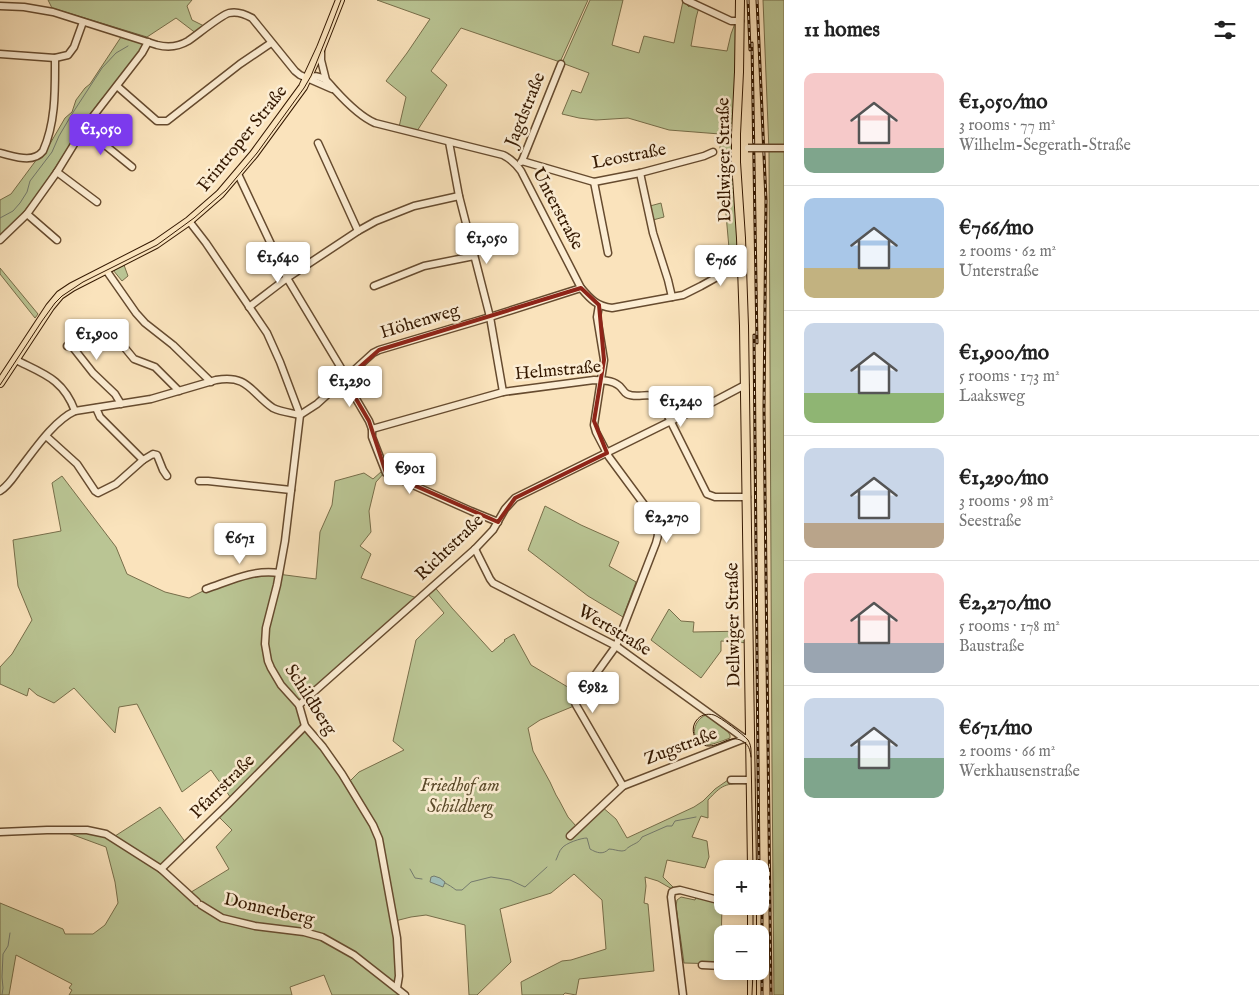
<!DOCTYPE html>
<meta charset="utf-8">
<style>
:root{--surface:#fff;--page:#f6f6f6;--text:#222;--muted:#767676;--line:#e0e0e0;--accent:#7c3aed}
body{margin:0;font-family:"IM FELL English",serif;background:var(--page);color:var(--text);height:100vh;display:flex;flex-direction:column;font-size:19px;white-space:nowrap}
*{box-sizing:border-box;margin:0}
p{font-size:16px;color:var(--muted)}
.icon{flex:none;width:28px;height:28px;fill:none;stroke:currentColor;stroke-width:2;stroke-linecap:round;stroke-linejoin:round}
.map{position:relative;flex:1;overflow:hidden}
.drawer{display:flex;flex-direction:column;background:var(--surface);width:475px}
.drawer>*{flex:none}
.controls{position:absolute;left:714px;top:860px;display:grid;gap:10px}
.controls a{display:grid;place-items:center;width:55px;height:55px;border-radius:10px;background:var(--surface);box-shadow:0 2px 8px #0003;font-size:25px}
.price{position:absolute;translate:-50% -42px;padding:0 11px;border-radius:5px;background:#fff;color:#222;font-size:16px;line-height:32px;filter:drop-shadow(0 1px 2px #0008)}
.price::after{content:'';position:absolute;left:50%;top:30px;width:15px;height:11px;margin-left:-8px;background:inherit;clip-path:polygon(0 0,100% 0,50% 100%)}
.price.selected{background:var(--accent);color:#fff}
ul{padding:0;list-style:none}
li{display:flex;align-items:center;gap:15px;height:125px;padding:0 20px}
li+li{border-top:1px solid var(--line)}
li span{display:grid;place-items:center;flex:none;width:140px;height:100px;border-radius:10px;color:#555}
li>.icon{margin-inline-start:auto}
span .icon{width:60px;height:60px;fill:#fffc;stroke-width:1}
li b{font-size:21px}
h2{display:flex;justify-content:space-between;align-items:center;height:60px;padding:0 20px;font-size:21px}
main{display:flex;flex:1;min-height:0}
.map>svg:first-child{display:block}
</style>
<main>
<div class="map">
<svg width="784" height="995" viewBox="0 0 784 995">
<rect width="100%" height="100%" fill="#fae3bc"/>
<filter id="stains"><feTurbulence type="fractalNoise" baseFrequency=".004" numOctaves="4"/><feColorMatrix values="0 0 0 0 .2 0 0 0 0 .09 0 0 0 0 .02 0 0 0 .5 -.17"/></filter>
<radialGradient id="worn" r=".72"><stop offset=".6" stop-color="#630" stop-opacity="0"/><stop offset="1" stop-color="#630" stop-opacity=".3"/></radialGradient>
<g fill="#bac594" stroke="#776e4a">
<path d="M48,0H192L187,6L192,20L206,27L197,34L176,18L147,37L52,8Z"/>
<path d="M377,0H588L560,62L461,28L431,71L447,85L417,131L399,127L406,97L386,81L407,53L430,19Z"/>
<path d="M590,0H623L612,45L639,53L644,36L674,43L683,1L689,7L690,5L699,7L696,18L691,46L727,51L731,34L734,26V22L738,23L740,259H730L720,148V134L669,130L628,118L596,120L579,118L562,114L572,90L581,93L589,73L562,63Z"/>
<path d="M763,0H784V995H774L772,769L769,151Z"/>
<path d="M123,34L148,42L114,87L103,97L88,117L38,194L17,220L0,237V200L11,194L37,159L44,154L65,118L72,112L76,100L85,88L90,84Z"/>
<path d="M661,203L664,217L653,220L650,206Z"/>
<path d="M124,265L128,276L122,281L113,270Z"/>
<path d="M0,268L38,314L35,318L0,274Z"/>
<path d="M382,471L385,472L376,482L369,511L371,532L360,546L371,554L361,578L417,598L296,706L306,726L231,798L211,770L182,792L137,704L119,707L115,733L74,688L54,703L37,695L29,688L27,696L0,684V667L12,654L32,620L18,586L13,540L61,531L52,483L62,476L116,547L127,574L165,592L189,598L205,590L248,574L270,573L316,579L320,532L332,505L335,481L364,473L373,479Z"/>
<path d="M545,506L581,525L619,542L609,566L636,582L623,617L588,596L528,550Z"/>
<path d="M433,585L452,608L492,652L505,641L504,640L514,634L531,665L581,695L574,706L540,720L528,728L533,751L550,782L556,795L559,800L568,817L576,826L572,831L601,806L616,819L627,838L694,807L703,801L715,789L728,780L746,781V784C725,783 722,785 708,800V818L701,816L692,837L707,841L709,857L705,868L667,860L663,877L673,887L672,889L658,881L645,877L646,886L644,903L648,904L654,971L579,979L576,995L565,993L563,995H522L521,982L562,961L571,960L606,949L602,900L574,874L551,893L500,909L511,962L477,995H469L465,925L426,915L411,917L395,921L397,987L339,945L304,933L340,947L403,995H332L324,975L290,987L292,995H69L72,990L69,988L72,984L16,955L9,995H0V903L63,929L65,934H93L105,925L118,903L115,882L106,847L68,833L87,832L105,837L160,870L193,901L222,918L188,894L229,869L216,847L232,830L217,815L307,727L349,782L359,772L404,750L393,741L416,640L444,613L426,592Z"/>
<path d="M669,609L681,621L694,622L693,632L748,631V643L721,641V651L701,678L651,640Z"/>
<path d="M706,715L728,732L730,735V738C725,740 712,745 707,745C690,743 691,721 706,715Z"/>
<path d="M160,807L186,843L161,868L112,838Z"/>
<path d="M681,897L695,900L696,897L722,905L721,947L722,948V964L684,963L676,906L677,900Z"/>
</g>
<path fill="#9fbdb7" stroke="#747b6e" d="M434,876L440,878L445,882L443,887L430,882L431,877Z"/>
<g fill="none" stroke-linecap="round" stroke-linejoin="round">
<g stroke="#747b6e" stroke-width="1">
<path d="M0,218L13,211L20,203L27,192L30,181L52,152L59,136L72,114L102,68L116,53L128,46"/>
<path d="M556,860C558,856 559,851 562,848C566,843 581,838 587,838L590,849C597,853 603,855 609,849C613,849 618,851 622,851C628,850 624,850 629,847C635,843 639,843 642,837L667,826H672L675,821L696,817"/>
<path d="M410,869L415,878L422,879"/>
<path d="M445,883C449,885 452,887 456,890H462L471,882L491,877L510,880L525,887L547,867"/>
<path d="M2,995L3,988L2,977L3,954L8,946L10,933"/>
</g>
<g stroke="#664b2f" stroke-width="9">
<g id="minor">
<path d="M686,0L731,21H740"/>
<path d="M0,6L24,7L53,12L157,45C169,48 178,47 188,41C197,35 221,15 229,13C237,11 245,14 252,18L295,71L300,75L332,89"/>
<path d="M321,49V60L326,80"/>
<path d="M0,54L55,58L68,55L74,47L83,22"/>
<path d="M308,78C314,75 318,76 324,79C328,81 331,86 335,90C345,101 361,117 375,123L503,155C511,159 516,164 521,171L581,288C591,300 597,306 612,308L683,295L701,286L728,271H736L742,275"/>
<path d="M117,86L157,121H167L240,64L271,43"/>
<path d="M84,128L132,167"/>
<path d="M449,142L459,196L490,317L503,392"/>
<path d="M318,143L358,231"/>
<path d="M0,153C14,156 33,164 43,151C56,122 55,89 55,58"/>
<path d="M522,161L594,182L640,173L704,156L713,152"/>
<path d="M521,162L522,161L561,64"/>
<path d="M57,172L97,202"/>
<path d="M640,173L653,233L668,280L672,297"/>
<path d="M238,174L287,278L347,378"/>
<path d="M594,182L608,253"/>
<path d="M27,214L57,240"/>
<path d="M189,221L206,243L267,333L280,362L300,415L285,541L277,585L266,628L265,644L268,661L271,668L281,685L299,705L305,726L323,747L342,774L373,825L379,839L397,938L399,976L397,988"/>
<path d="M0,240L27,214L57,172L84,128L142,53L148,42"/>
<path d="M106,270L136,313L145,323L173,345L211,382"/>
<path d="M374,286L424,266L474,256"/>
<path d="M599,305L597,317L604,360L594,425L596,432L609,457L657,522C659,530 659,535 656,543L616,646L575,703L576,705L623,786"/>
<path d="M249,307L287,278L358,231L376,221L414,206L459,196"/>
<path d="M120,342L134,359L155,367L179,391"/>
<path d="M67,346L69,344L71,345L93,373L115,394L121,404"/>
<path d="M16,360C44,374 63,379 75,411"/>
<path d="M345,380L369,421L372,429V437L386,473L471,511L498,522"/>
<path d="M96,408L100,417L143,460L153,454L157,455L163,470L167,476"/>
<path d="M372,429L503,392L594,380C602,380 612,380 618,385C622,387 623,392 627,394C639,400 651,389 661,402L707,494L715,497H747"/>
<path d="M46,436L77,464L95,491L98,493L116,484L143,460"/>
<path d="M199,481H208L291,490"/>
<path d="M0,491C8,486 13,478 18,471C33,452 53,421 75,411L151,399L216,380C248,374 251,393 273,408C281,412 292,413 300,415L317,404L373,353L379,350L490,317L581,288"/>
<path d="M475,549L490,579L493,583L616,646L745,739"/>
<path d="M206,589C230,581 253,569 279,573"/>
<path d="M299,705L475,549L493,530L505,509L515,498L671,421L711,403L745,385"/>
<path d="M731,780H751"/>
<path d="M0,832L47,830H87L106,834L161,869L197,902"/>
<path d="M570,836L623,786L746,738"/>
<path d="M161,869L229,803L305,726"/>
<path d="M201,905L222,918L255,926L304,932L322,937L354,955L405,995"/>
<path d="M702,965L722,966"/>
<path d="M683,995L671,897L672,892L674,891L680,890L722,901"/>
</g>
</g>
<g stroke="#341800" stroke-width="10">
<g id="major">
<path d="M740,0L739,72L736,134V162L741,238L744,326L752,869"/>
<path d="M0,383L50,307L60,295L72,287L156,244L189,221L220,194L254,154L303,87L321,48L340,0"/>
<path d="M752,934V906"/>
<path d="M752,995V971"/>
</g>
</g>
<use href="#minor" stroke="#fcedd3" stroke-width="6"/>
<use href="#major" stroke="#fae3bc" stroke-width="8"/>
<g stroke="#341800" stroke-width="1">
<path d="M0,385L42,321L55,303L62,296L83,282L157,245L194,218L226,190L257,153L304,88L311,76L330,29L341,0"/>
<path d="M751,757C750,750 749,744 742,741C731,734 721,746 709,746C696,746 689,731 696,721C700,715 707,713 714,715C720,717 744,735 748,740C750,743 751,747 751,751L753,869"/>
<path d="M753,906V934"/>
<path d="M752,995L753,971"/>
</g>
<g stroke="#341800" stroke-width="3">
<g id="rail">
<path d="M748,0L750,50"/>
<path d="M757,0L766,200L764,409L771,995"/>
<path d="M752,43L757,343"/>
<path d="M754,335L759,869"/>
<path d="M762,995V908"/>
</g>
</g>
<use href="#rail" stroke="#fcedd3" stroke-width="1" stroke-dasharray="4" stroke-linecap="butt"/>
<g stroke="#664b2f" stroke-width="9" stroke-linecap="butt">
<path id="minor-bridge" d="M748,148H784"/>
</g>
<use href="#minor-bridge" stroke="#fcedd3" stroke-width="6"/>
</g>
<path fill="none" stroke="#8f2418" stroke-width="4" stroke-linejoin="round" d="M581,288L599,305L604,360L594,421L607,453L515,498L498,522L386,473L369,421L345,380L379,350Z"/>
<g text-anchor="middle" dominant-baseline="central" stroke-width="5" stroke-linejoin="round" paint-order="stroke">
<g font-size="18" fill="#341800" stroke="#fcedd3">
<text transform="translate(526 110) rotate(-68)">Jagdstraße</text>
<text transform="translate(243 139) rotate(-51)">Frintroper Straße</text>
<text transform="translate(629 157) rotate(-11)">Leostraße</text>
<text transform="translate(725 160) rotate(-91)">Dellwiger Straße</text>
<text transform="translate(557 209) rotate(62)">Unterstraße</text>
<text transform="translate(420 322) rotate(-17)">Höhenweg</text>
<text transform="translate(558 371) rotate(-5)">Helmstraße</text>
<text transform="translate(450 548) rotate(-44)">Richtstraße</text>
<text transform="translate(734 625) rotate(-91)">Dellwiger Straße</text>
<text transform="translate(614 631) rotate(31)">Wertstraße</text>
<text transform="translate(310 700) rotate(57)">Schildberg</text>
<text transform="translate(681 747) rotate(-21)">Zugstraße</text>
<text transform="translate(223 787) rotate(-45)">Pfarrstraße</text>
<text transform="translate(269 910) rotate(13)">Donnerberg</text>
</g>
<g font-size="18" font-style="italic" fill="#5c4c2c" stroke="#fcedd3">
<text x="460" y="786">Friedhof am<tspan x="460" dy="21">Schildberg</tspan></text>
</g>
</g>
<rect width="100%" height="100%" filter="url(#stains)"/>
<rect width="100%" height="100%" fill="url(#worn)"/>
</svg>
<div class="controls">
<a>+</a>
<a>−</a>
</div>
<b class="price selected" style="left:101px;top:156px">€1,050</b>
<b class="price" style="left:487px;top:265px">€1,050</b>
<b class="price" style="left:278px;top:284px">€1,640</b>
<b class="price" style="left:721px;top:287px">€766</b>
<b class="price" style="left:97px;top:361px">€1,900</b>
<b class="price" style="left:350px;top:408px">€1,290</b>
<b class="price" style="left:681px;top:428px">€1,240</b>
<b class="price" style="left:410px;top:495px">€901</b>
<b class="price" style="left:667px;top:544px">€2,270</b>
<b class="price" style="left:240px;top:565px">€671</b>
<b class="price" style="left:593px;top:714px">€982</b>
</div>
<section class="drawer">
<h2>11 homes<svg class="icon" aria-label="filters" viewBox="0 0 24 24"><path d="M4 7h16M4 17h16"/><circle cx="9" cy="7" r="2"/><circle cx="15" cy="17" r="2"/></svg></h2>
<ul>
<li><span style="background:linear-gradient(#f6c9c9 75%,#7fa58c 0)"><svg class="icon" aria-label="home" viewBox="0 0 24 24"><path d="M3 11l9-7 9 7M6 9v11h12V9"/></svg></span><div><b>€1,050/mo</b><p>3 rooms · 77 m²</p><p>Wilhelm-Segerath-Straße</p></div></li>
<li><span style="background:linear-gradient(#a9c7e8 70%,#c2b280 0)"><svg class="icon" aria-label="home" viewBox="0 0 24 24"><path d="M3 11l9-7 9 7M6 9v11h12V9"/></svg></span><div><b>€766/mo</b><p>2 rooms · 62 m²</p><p>Unterstraße</p></div></li>
<li><span style="background:linear-gradient(#c9d6e8 70%,#8fb573 0)"><svg class="icon" aria-label="home" viewBox="0 0 24 24"><path d="M3 11l9-7 9 7M6 9v11h12V9"/></svg></span><div><b>€1,900/mo</b><p>5 rooms · 173 m²</p><p>Laaksweg</p></div></li>
<li><span style="background:linear-gradient(#c9d6e8 75%,#b9a48a 0)"><svg class="icon" aria-label="home" viewBox="0 0 24 24"><path d="M3 11l9-7 9 7M6 9v11h12V9"/></svg></span><div><b>€1,290/mo</b><p>3 rooms · 98 m²</p><p>Seestraße</p></div></li>
<li><span style="background:linear-gradient(#f6c9c9 70%,#9aa5b1 0)"><svg class="icon" aria-label="home" viewBox="0 0 24 24"><path d="M3 11l9-7 9 7M6 9v11h12V9"/></svg></span><div><b>€2,270/mo</b><p>5 rooms · 178 m²</p><p>Baustraße</p></div></li>
<li><span style="background:linear-gradient(#c9d6e8 60%,#7fa58c 0)"><svg class="icon" aria-label="home" viewBox="0 0 24 24"><path d="M3 11l9-7 9 7M6 9v11h12V9"/></svg></span><div><b>€671/mo</b><p>2 rooms · 66 m²</p><p>Werkhausenstraße</p></div></li>
</ul>
</section>
</main>
